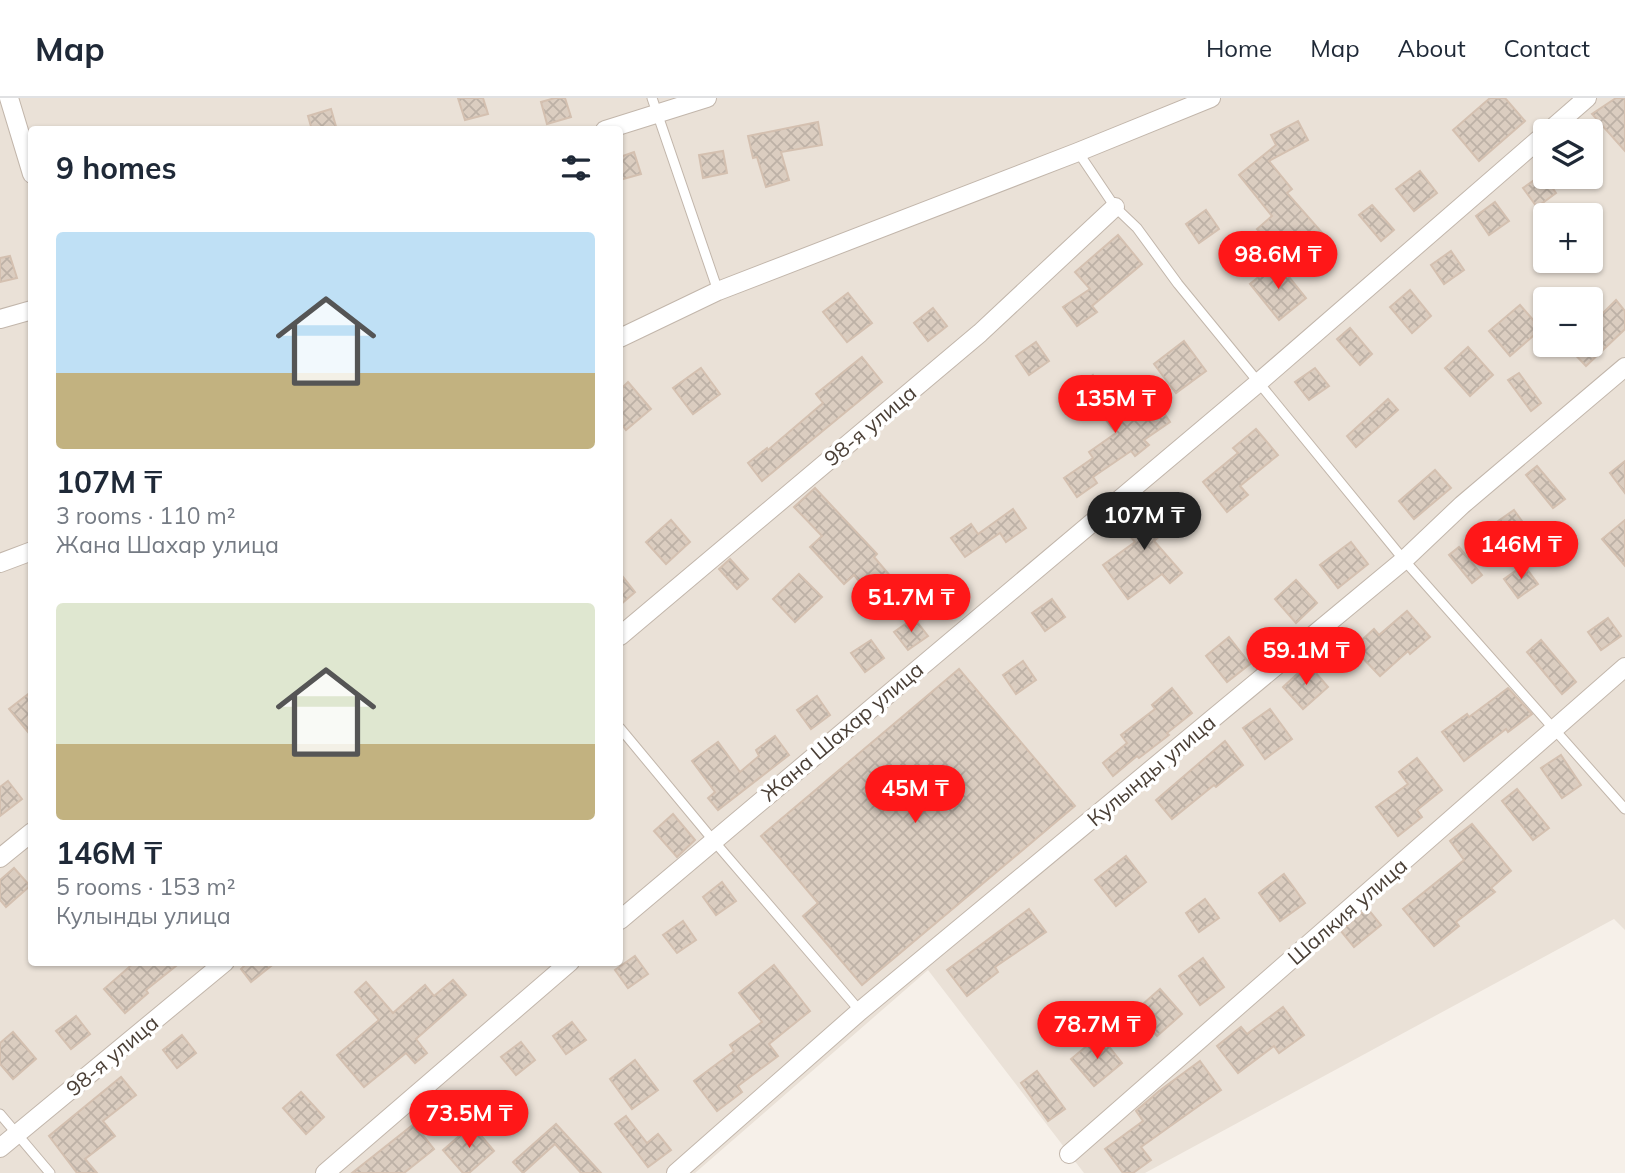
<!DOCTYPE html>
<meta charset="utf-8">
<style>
:root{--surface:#fff;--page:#f2f2f3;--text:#1f2937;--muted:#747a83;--line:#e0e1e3;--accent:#ff1718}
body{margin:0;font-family:Mulish,sans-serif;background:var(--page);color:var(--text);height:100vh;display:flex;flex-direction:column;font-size:26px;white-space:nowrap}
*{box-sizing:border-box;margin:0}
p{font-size:23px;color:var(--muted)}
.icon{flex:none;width:38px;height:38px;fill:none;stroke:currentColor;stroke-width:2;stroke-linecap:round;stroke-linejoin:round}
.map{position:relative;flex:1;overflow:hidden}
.sheet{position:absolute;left:28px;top:28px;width:595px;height:840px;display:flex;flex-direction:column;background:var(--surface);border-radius:7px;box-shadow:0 2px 5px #0004}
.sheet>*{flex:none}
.buttons{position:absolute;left:1533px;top:21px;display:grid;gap:14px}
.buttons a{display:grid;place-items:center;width:70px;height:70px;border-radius:7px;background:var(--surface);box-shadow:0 2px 5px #0004;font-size:35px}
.price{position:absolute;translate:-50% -60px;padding:0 16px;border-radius:24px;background:var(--accent);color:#fff;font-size:23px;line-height:46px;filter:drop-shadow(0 2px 4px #0008)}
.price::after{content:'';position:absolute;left:50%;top:42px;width:21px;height:16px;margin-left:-10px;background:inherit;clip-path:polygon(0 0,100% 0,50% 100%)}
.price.on{background:#222;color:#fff}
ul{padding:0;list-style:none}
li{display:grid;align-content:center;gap:14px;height:371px;padding:0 28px}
li span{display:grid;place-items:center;height:217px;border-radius:7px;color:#555}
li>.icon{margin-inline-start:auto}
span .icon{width:126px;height:126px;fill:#fffc;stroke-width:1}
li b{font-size:30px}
h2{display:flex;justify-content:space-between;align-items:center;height:84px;padding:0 28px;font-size:30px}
header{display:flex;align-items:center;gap:42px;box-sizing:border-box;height:98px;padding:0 35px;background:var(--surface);border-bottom:2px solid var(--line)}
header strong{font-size:33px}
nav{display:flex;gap:38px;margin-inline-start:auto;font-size:24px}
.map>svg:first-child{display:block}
</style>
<header>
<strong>Map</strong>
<nav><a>Home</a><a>Map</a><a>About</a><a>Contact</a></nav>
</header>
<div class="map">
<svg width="1625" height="1075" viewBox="0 0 1625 1075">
<defs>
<pattern id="building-cross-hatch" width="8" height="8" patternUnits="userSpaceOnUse" patternTransform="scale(1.75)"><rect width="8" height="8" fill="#dbcdc0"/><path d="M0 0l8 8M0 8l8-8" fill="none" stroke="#bdb1a6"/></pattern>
</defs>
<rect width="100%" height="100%" fill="#f6f0e9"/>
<path fill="#eae1d7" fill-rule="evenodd" d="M0,0H1625V832L1614,821L1145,1075H1084L928,872L695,1075H0ZM32,32H620V864H32ZM1545,33H1591V79H1545ZM1545,117H1591V163H1545ZM1545,201H1591V247H1545Z"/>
<g fill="url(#building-cross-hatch)" stroke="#d4c0b0" stroke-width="2">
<path d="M458,0H483L488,16L465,22Z"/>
<path d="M555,0H565L571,19L547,26L541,4Z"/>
<path d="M1490,0H1505L1525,23L1479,63L1453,32Z"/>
<path d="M1616,0H1625V53L1592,16Z"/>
<path d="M331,11L337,32H312L308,18Z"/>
<path d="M1298,23L1308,42L1269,63L1292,91L1287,95L1324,137L1312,148L1300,134L1277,154L1257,131L1272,118L1239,77L1276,47L1271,37Z"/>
<path d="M818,24L822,47L781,54L789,82L766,89L757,59L753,60L748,38Z"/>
<path d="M723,53L727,75L703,80L699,57Z"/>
<path d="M634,54L641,76L620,82V59Z"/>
<path d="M1420,73L1437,95L1414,113L1396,91Z"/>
<path d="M1543,76L1556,95L1537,109L1523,90Z"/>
<path d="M1495,104L1509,123L1489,137L1476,118Z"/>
<path d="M1372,107L1394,132L1381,143L1359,117Z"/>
<path d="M1206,112L1219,131L1199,145L1186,126Z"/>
<path d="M1118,137L1142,166L1092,208L1097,214L1077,228L1063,209L1090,191L1075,174Z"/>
<path d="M1451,153L1464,172L1444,186L1431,167Z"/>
<path d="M10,158L17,180L0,184V160Z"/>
<path d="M1277,164L1306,200L1279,222L1250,186Z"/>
<path d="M1410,192L1431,218L1412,235L1390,209Z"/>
<path d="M848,195L872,225L847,244L823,214Z"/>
<path d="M1616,202L1625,213V231L1586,268L1566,247H1591V227Z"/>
<path d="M1520,207L1541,231L1510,258L1489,233Z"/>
<path d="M933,210L947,228L928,243L914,225Z"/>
<path d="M1350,230L1372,256L1360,267L1337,241Z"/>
<path d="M1184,243L1206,273L1176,295L1154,266Z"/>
<path d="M1036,244L1049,263L1029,277L1016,258Z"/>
<path d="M1468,249L1493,277L1470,298L1445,270Z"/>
<path d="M862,259L882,284L762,383L748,365L767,350L768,352L823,305L816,296Z"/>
<path d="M701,270L720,296L693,316L673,290Z"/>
<path d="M1315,270L1329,288L1309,302L1295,284Z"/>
<path d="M1519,275L1541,305L1531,313L1508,282Z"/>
<path d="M1093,277L1128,322L1156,303L1170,324L1144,342L1149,347L1135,358L1131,353L1093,379L1097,385L1077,399L1064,380L1093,360L1089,354L1116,335L1079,288Z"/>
<path d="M628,284L651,311L626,332L620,324V292Z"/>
<path d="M1388,301L1398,312L1356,349L1347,338Z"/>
<path d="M1256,331L1278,357L1240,388L1248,397L1227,414L1203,384L1238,355L1233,350Z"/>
<path d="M1625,363V395L1610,375Z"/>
<path d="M1537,368L1565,401L1553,410L1526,377Z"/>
<path d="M1435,372L1451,390L1414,421L1399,403Z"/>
<path d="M815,390L877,456L874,459L915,507L903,517L891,503L882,510L854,477L844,486L810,449L822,438L794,409Z"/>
<path d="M1159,401L1177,423L1154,443L1182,475L1170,485L1162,476L1128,501L1103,467L1135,444L1121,427L1132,417L1135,421Z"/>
<path d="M1013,411L1026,430L1006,444L1000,435L965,459L951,440L971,426L978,436Z"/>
<path d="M1514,412L1527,430L1507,444L1494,426Z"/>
<path d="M671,422L690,444L666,466L646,444Z"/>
<path d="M1625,422V468L1602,441Z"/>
<path d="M1351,444L1368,466L1338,490L1320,467Z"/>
<path d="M1459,449L1482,477L1472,485L1449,457Z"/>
<path d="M730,461L748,481L737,491L719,471Z"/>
<path d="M1524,467L1538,486L1518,500L1504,481Z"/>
<path d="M620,475L635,494L620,507Z"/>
<path d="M799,476L822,499L795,524L773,501Z"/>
<path d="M952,480L965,499L946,513L932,494Z"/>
<path d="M1296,482L1317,505L1296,525L1275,501Z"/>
<path d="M1052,501L1065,519L1045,533L1032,515Z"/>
<path d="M1407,513L1430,539L1410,556L1408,553L1380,578L1353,550L1374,531L1379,537Z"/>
<path d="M914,520L928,538L908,552L894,534Z"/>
<path d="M1608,520L1621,538L1601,552L1588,534Z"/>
<path d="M1229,539L1250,566L1227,584L1206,558Z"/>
<path d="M871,542L884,560L865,574L851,555Z"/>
<path d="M1541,542L1576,584L1562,596L1527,554Z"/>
<path d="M1023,563L1036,582L1016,596L1003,577Z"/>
<path d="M1308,566L1328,589L1303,611L1283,589Z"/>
<path d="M959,571L1075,708L862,887L803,818L818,805L761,738Z"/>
<path d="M1172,590L1192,615L1167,635L1169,637L1139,660L1137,658L1113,678L1103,665L1127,645L1121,637L1155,611L1152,607Z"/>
<path d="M1508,590L1532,616L1508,634L1506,631L1464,663L1442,634L1467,616L1469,619Z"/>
<path d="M32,593V639L9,611Z"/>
<path d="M817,598L830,617L811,631L797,612Z"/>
<path d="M1270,611L1292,641L1265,661L1243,630Z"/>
<path d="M775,638L789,657L718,712L708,700L715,694L692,663L718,644L740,674L759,658L756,652Z"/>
<path d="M1225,643L1243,667L1216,689L1214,687L1172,721L1156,702Z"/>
<path d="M1561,657L1581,687L1562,700L1541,670Z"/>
<path d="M1417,660L1442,692L1417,712L1422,719L1398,738L1376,709L1408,686L1399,674Z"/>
<path d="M8,683L22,701L0,718V689Z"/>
<path d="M1517,691L1549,730L1533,742L1502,703Z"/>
<path d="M673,716L695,742L677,759L654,733Z"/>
<path d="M1472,726L1511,773L1491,790L1495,794L1456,824L1459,828L1434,848L1403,811L1464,762L1450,743Z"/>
<path d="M1126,758L1146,784L1116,808L1095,782Z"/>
<path d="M14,770L30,788L6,809L0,802V782Z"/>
<path d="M1284,776L1305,805L1280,823L1259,795Z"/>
<path d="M722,784L736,803L716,817L703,799Z"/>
<path d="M1205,801L1219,820L1199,834L1186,815Z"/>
<path d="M1367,810L1381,827L1354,849L1341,833Z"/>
<path d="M1029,811L1046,834L995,869L998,874L967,898L947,872Z"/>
<path d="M683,823L696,842L677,855L663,837Z"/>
<path d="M635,858L648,876L628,890L615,872Z"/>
<path d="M1203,860L1224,889L1200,907L1179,878Z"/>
<path d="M135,864H181L146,892L148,895L125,915L104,891Z"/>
<path d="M248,864H276L251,884L241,871Z"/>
<path d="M774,867L810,913L769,946L778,958L738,988L742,994L717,1013L694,983L734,953L730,947L762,924L739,895Z"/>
<path d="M453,882L466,897L416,941L427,955L415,965L406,955L364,989L337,957L379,922L355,894L366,884L393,915L425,887L434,898Z"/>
<path d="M1160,891L1182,916L1157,938L1135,913Z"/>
<path d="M1283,909L1304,937L1279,955L1274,948L1238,975L1217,948L1241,929L1247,936Z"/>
<path d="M76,918L90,936L71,951L56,933Z"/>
<path d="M572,924L586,942L566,956L553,938Z"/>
<path d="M13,934L36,961L13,981L0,966V945Z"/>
<path d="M182,937L196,955L177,970L163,952Z"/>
<path d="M1100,937L1122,965L1094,988L1071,961Z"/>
<path d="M521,944L535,962L516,977L501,959Z"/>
<path d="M635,962L658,992L632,1011L610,981Z"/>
<path d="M1200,963L1221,992L1141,1049L1151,1062L1133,1075H1123L1105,1051L1143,1023L1136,1013L1159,993Z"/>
<path d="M1037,973L1065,1011L1048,1023L1021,985Z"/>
<path d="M121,979L136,997L103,1023L115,1038L85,1061L97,1075H77L49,1038Z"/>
<path d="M301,994L324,1019L306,1036L283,1010Z"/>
<path d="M626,1018L647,1045L658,1036L671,1052L648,1069L615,1026Z"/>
<path d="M414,1026L434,1051L404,1075H352Z"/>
<path d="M556,1026L601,1075H581L555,1046L523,1075L513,1064Z"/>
<path d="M472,1027L494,1053L469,1075H463L443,1052Z"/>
</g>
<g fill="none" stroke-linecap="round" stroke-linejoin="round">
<g stroke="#c2b6ab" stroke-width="11">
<g id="lane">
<path d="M652,0L718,193"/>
<path d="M1078,54L1115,109L1137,130L1178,186L1404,462L1625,711"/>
<path d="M620,630L713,742L860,913"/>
<path d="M0,1016L50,1075"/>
</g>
</g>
<g stroke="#c2b6ab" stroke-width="20">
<g id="street">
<path d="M9,0L32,76"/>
<path d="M605,32L707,0"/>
<path d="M1549,33L1587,0"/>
<path d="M0,221L32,212"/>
<path d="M620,240L718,193L1078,54L1211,0"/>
<path d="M0,465L32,453"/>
<path d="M620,538L980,235L1115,109"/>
<path d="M0,760L32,734"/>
<path d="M620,822L1258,285L1545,36"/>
<path d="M0,1050L225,864"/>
<path d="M1069,1056L1625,569"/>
<path d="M325,1075L570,864"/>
<path d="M676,1075L860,913L1404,462L1462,407L1625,269"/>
</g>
</g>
<use href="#lane" stroke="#fff" stroke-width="9"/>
<use href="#street" stroke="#fff" stroke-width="18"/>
</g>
<g text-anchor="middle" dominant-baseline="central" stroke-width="7" stroke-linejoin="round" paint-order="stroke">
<g font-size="21" fill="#4a3f36" stroke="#fff">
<text transform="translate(870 327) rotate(-40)">98-я улица</text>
<text transform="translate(842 633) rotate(-40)">Жана Шахар улица</text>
<text transform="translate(1151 672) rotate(-40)">Кулынды улица</text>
<text transform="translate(1347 813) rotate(-41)">Шалкия улица</text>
<text transform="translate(112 957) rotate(-40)">98-я улица</text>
</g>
</g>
</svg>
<div class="buttons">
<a><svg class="icon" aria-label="layers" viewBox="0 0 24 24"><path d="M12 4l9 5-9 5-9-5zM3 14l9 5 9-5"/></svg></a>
<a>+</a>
<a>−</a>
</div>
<b class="price" style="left:1278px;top:193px">98.6M ₸</b>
<b class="price" style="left:1115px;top:337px">135M ₸</b>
<b class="price on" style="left:1144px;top:454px">107M ₸</b>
<b class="price" style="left:1521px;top:483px">146M ₸</b>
<b class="price" style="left:911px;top:536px">51.7M ₸</b>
<b class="price" style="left:1306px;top:589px">59.1M ₸</b>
<b class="price" style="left:915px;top:727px">45M ₸</b>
<b class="price" style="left:1097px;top:963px">78.7M ₸</b>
<b class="price" style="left:469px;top:1052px">73.5M ₸</b>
<section class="sheet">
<h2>9 homes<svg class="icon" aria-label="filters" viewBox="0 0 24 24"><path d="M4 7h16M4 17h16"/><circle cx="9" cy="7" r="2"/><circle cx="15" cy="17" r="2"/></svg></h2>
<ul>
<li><span style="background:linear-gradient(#bfe0f5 65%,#c2b280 0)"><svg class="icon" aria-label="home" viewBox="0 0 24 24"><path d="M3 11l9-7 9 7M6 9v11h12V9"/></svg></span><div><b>107M ₸</b><p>3 rooms · 110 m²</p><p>Жана Шахар улица</p></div></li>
<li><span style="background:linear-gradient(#dfe7d0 65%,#c2b280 0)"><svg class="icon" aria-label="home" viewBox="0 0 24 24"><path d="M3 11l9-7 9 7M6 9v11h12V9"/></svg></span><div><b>146M ₸</b><p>5 rooms · 153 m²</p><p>Кулынды улица</p></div></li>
</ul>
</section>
</div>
